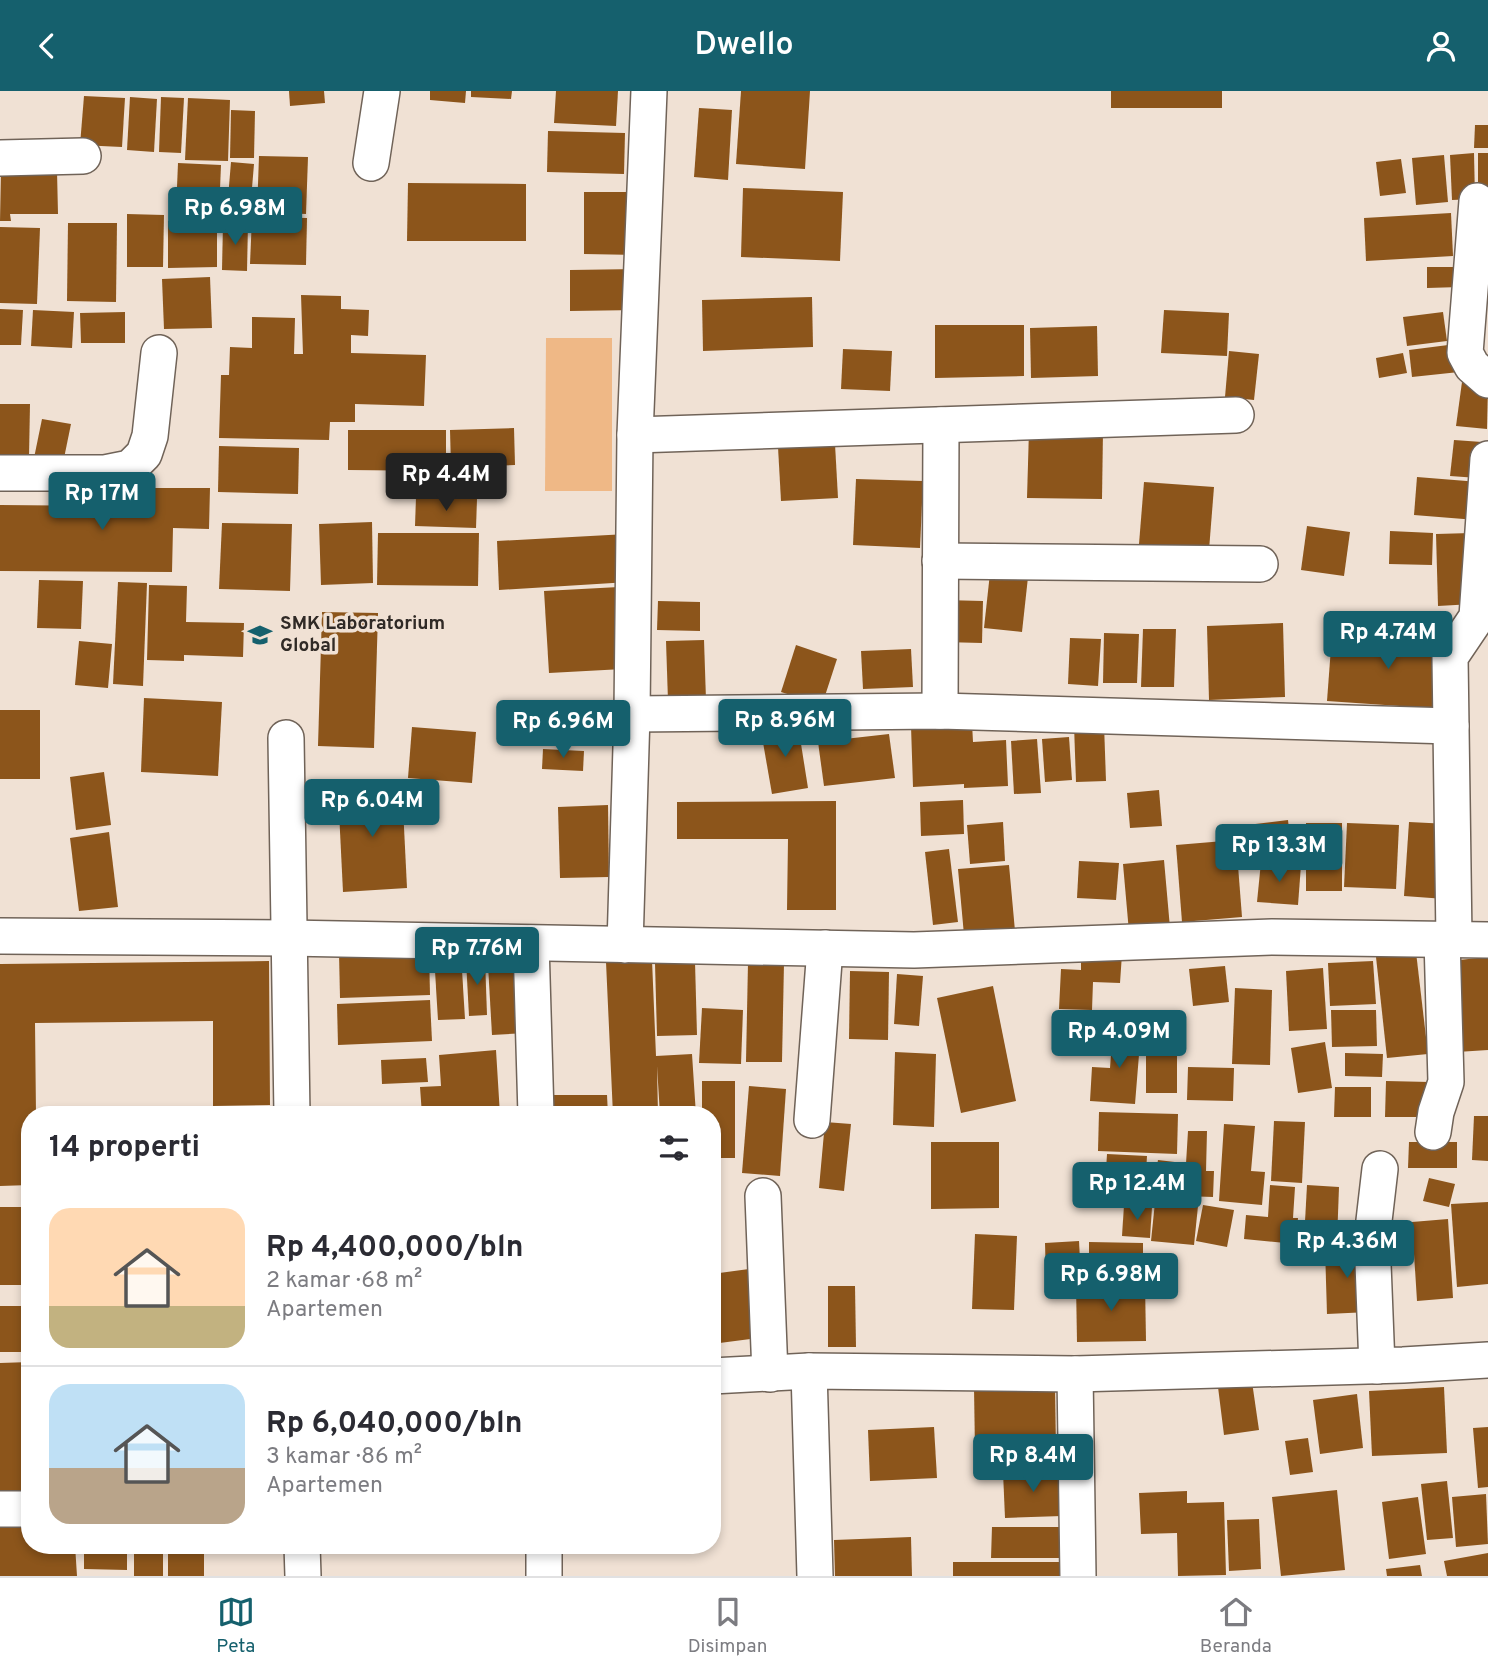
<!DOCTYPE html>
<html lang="id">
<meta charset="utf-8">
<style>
:root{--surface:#fff;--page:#f7f7f7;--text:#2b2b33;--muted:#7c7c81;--line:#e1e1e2;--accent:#15606d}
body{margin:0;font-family:Overpass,sans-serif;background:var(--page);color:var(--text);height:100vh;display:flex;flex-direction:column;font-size:26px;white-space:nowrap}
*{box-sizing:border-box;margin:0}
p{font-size:23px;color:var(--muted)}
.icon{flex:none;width:38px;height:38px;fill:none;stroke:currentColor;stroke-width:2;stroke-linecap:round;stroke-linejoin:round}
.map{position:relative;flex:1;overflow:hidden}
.panel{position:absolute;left:21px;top:1015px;width:700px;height:448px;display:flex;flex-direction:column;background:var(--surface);border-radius:28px;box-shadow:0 4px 10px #0003}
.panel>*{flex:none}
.price{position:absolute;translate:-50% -60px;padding:0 16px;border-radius:7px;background:var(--accent);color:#fff;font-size:23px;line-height:46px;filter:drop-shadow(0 2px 4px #0008)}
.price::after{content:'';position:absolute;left:50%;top:42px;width:21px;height:16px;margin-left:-10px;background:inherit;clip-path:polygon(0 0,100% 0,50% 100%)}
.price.current{background:#222;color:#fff}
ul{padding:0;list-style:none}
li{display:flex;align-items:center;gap:21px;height:175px;padding:0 28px}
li+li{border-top:2px solid var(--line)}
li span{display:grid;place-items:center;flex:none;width:196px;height:140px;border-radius:21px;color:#555}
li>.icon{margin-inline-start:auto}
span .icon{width:84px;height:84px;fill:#fffc;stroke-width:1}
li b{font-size:30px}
h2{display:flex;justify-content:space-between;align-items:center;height:84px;padding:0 28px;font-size:30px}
header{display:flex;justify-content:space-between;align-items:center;height:91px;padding:0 28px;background:var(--accent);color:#fff;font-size:32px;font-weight:600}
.tabs{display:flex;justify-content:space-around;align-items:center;height:98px;border-top:2px solid var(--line);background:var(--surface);font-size:19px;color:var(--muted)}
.tabs a{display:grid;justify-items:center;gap:4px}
.tabs .current{color:var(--accent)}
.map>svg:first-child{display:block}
</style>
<header><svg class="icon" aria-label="back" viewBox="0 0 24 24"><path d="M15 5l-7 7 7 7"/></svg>Dwello<svg class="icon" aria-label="person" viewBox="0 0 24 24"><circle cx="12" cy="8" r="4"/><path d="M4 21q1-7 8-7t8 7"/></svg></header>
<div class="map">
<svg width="1488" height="1485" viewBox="0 0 1488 1485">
<rect width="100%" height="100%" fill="#f0e1d4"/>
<path fill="#efb886" d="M546,247H612V400H545Z"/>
<g fill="#8c551b">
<path d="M289,0H324L325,12L290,15Z"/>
<path d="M430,0H466L465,12L430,9Z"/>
<path d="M471,0H512L511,8L471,6Z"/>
<path d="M556,0H618L616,35L554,32Z"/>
<path d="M741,0H810L805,78L736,73Z"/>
<rect x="1111" y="0" width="111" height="17"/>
<path d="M84,5L125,7L122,56L80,54Z"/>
<path d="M130,6L157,8L154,61L127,59Z"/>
<path d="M161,6L184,7L181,62L159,61Z"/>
<path d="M188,7L230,9L228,70L185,69Z"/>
<path d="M699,17L732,19L728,89L694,86Z"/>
<path d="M231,19L255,20L254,67H230Z"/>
<path d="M1475,34H1488V57H1474Z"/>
<path d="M548,40L625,42L624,83L547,81Z"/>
<path d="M1474,62L1475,108L1452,109L1450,64Z"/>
<rect x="1478" y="62" width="10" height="44"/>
<path d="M1444,64L1448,111L1416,114L1412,67Z"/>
<path d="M259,65L308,66L306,123L257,121Z"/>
<path d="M1401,68L1406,102L1380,105L1376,71Z"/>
<path d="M231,71L254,73L250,121L227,119Z"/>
<path d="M178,72L221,74L219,122L176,120Z"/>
<path d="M1,80H57L58,123H10L11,130H0Z"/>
<path d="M408,92L526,93V150H407Z"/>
<path d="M743,97L843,101L840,170L741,166Z"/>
<path d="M584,101H639L638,164L584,163Z"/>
<path d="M1451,122L1453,165L1366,170L1364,127Z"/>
<path d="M127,123L164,124L163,176H127Z"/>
<path d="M252,126L307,127L306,174L250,173Z"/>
<path d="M217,129V176L168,177V130Z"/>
<path d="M68,132H117L116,211L67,210Z"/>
<path d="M223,132H248L247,180L222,179Z"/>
<path d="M0,136L40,137L37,213L0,212Z"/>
<path d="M1427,176H1460V196L1427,197Z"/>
<path d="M638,178V219L570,220V179Z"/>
<path d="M210,186L212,237L164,238L162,188Z"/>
<path d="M301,204L341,205V218L369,219L368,245L351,244V262L426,264L424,315L355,313V331H330L329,349L219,347L221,284H229L230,256L252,257V226L295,227L294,263H303Z"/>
<path d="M812,206L813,256L703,260L702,209Z"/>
<path d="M0,218L23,219L21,254H0Z"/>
<path d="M33,219L74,221L72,257L31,255Z"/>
<path d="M1164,219L1229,222L1227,265L1161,262Z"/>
<path d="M125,221V252H81L80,222Z"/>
<path d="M1443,221L1447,250L1407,255L1403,226Z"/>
<path d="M935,234H1024V285L935,287Z"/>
<path d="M1097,235L1098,285L1031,287L1030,237Z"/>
<path d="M1456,253L1459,281L1412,286L1409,259Z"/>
<path d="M843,258L892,260L890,300L841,298Z"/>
<path d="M1229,260L1259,263L1254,309L1225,306Z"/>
<path d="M1403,262L1407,282L1379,287L1376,267Z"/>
<path d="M1462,291L1488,294L1487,338L1456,335Z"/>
<path d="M0,313H30L29,366L0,367Z"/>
<path d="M42,328L71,333L63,372L34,367Z"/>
<path d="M514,337L515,374L451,376L450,339Z"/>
<path d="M348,339H446V380L348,379Z"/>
<path d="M1029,339L1103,340L1102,408L1027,407Z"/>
<path d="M1454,349L1482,351L1478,387L1450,385Z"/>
<path d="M835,353L838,407L781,410L778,356Z"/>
<path d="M219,355L299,357L298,403L218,401Z"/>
<path d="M1417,386L1479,391L1476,429L1414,424Z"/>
<path d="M856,388L923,390L920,457L853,454Z"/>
<path d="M1144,391L1214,396L1209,459L1139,453Z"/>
<path d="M114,397H210L209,438L173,437L172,481L0,480V414L114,415Z"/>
<path d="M416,406L477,408L476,437L415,435Z"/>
<path d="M372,431L373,492L321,494L319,433Z"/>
<path d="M222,432L292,433L290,500L219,498Z"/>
<path d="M1307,435L1350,441L1344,485L1301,479Z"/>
<path d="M1390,440L1433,442L1432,474L1389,473Z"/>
<path d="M378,442H479L478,495L377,494Z"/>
<path d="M1471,442L1473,513L1438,515L1436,443Z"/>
<path d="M627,443L629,491L499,499L497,450Z"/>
<path d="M990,482L1028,486L1022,541L984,537Z"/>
<path d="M39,489L83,490L81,538L37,537Z"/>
<path d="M118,491L147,492L143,595L113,593Z"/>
<path d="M149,494L187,495L186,531L244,532L243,566L184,564V570L147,569Z"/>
<path d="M619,496L623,578L549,582L544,500Z"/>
<path d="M944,509L983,510L982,552L943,551Z"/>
<path d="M658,510L700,511V540L657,539Z"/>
<path d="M322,521L378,522L374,657L318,655Z"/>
<path d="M1283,532L1285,606L1209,609L1207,535Z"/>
<path d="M1143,538H1176L1174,596H1141Z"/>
<path d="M1104,542L1139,543L1137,592H1103Z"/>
<path d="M1332,543L1448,550L1443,618L1327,610Z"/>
<path d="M1070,547L1101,548L1098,595L1068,593Z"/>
<path d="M704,549L706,609L668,610L666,550Z"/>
<path d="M79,550L112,553L108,597L75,594Z"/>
<path d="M796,554L837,568L822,614L781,601Z"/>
<path d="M911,558L913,596L863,598L861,560Z"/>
<path d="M144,607L222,611L218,685L141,681Z"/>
<rect x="0" y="619" width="40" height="69"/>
<path d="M972,632L973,651L1006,649L1008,695L964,697V693L913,696L911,635Z"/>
<path d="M1104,633L1106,690L1076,691L1074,634Z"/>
<path d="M798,634L808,697L772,703L761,640Z"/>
<path d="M412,636L476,641L472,692L408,687Z"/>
<path d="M889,643L895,687L824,695L818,651Z"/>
<path d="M1069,646L1072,689L1045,691L1042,648Z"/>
<path d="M1037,648L1041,702L1014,703L1011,650Z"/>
<path d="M543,658L584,660L583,680L542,678Z"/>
<path d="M104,681L111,734L76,739L70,686Z"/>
<path d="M402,696L407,797L343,801L338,700Z"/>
<path d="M1159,699L1162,735L1130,737L1127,702Z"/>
<path d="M963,709L964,743L921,745L920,711Z"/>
<path d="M836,710V819H787L788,748H677V711Z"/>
<path d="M608,714L609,786L560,787L558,716Z"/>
<path d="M1288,729L1291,757L1249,761L1247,734Z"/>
<path d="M1003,731L1005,770L970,773L967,734Z"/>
<path d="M1409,731L1449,733L1445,808L1404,805Z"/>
<rect x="1306" y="732" width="36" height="68"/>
<path d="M1347,732L1399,734L1396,798L1344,796Z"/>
<path d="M109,741L118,816L79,820L70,747Z"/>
<path d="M1236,749L1242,826L1182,831L1176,754Z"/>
<path d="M949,758L958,831L933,834L925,761Z"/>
<path d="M1164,769L1170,837L1129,841L1123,773Z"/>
<path d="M1079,770L1119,772L1116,809L1077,807Z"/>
<path d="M1261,771L1301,774L1298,814L1257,811Z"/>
<path d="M1009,774L1015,840L964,844L958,778Z"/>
<path d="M429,858L430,904L340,907L339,862Z"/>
<path d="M1416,861L1428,963L1387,967L1376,866Z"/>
<path d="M1081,862L1122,863L1120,892L1093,891L1092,919L1059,918L1061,878L1081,879Z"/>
<path d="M461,863L465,928L438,929L434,864Z"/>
<path d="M1488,866V959L1457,961L1449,870Z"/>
<path d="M485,868L487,924L469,925L466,869Z"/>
<path d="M652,869L656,965L692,963L696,1024H660L657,975L658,1024H613L606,871Z"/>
<path d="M269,870L270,1014L213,1015V930L35,932L36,1024H30V1094L0,1095V873Z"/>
<path d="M1373,870L1376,913L1330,915L1328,872Z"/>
<path d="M695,871L697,944L657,945L655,872Z"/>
<path d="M522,872L527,942L492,944L488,874Z"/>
<path d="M748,872H784L782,971H746Z"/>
<path d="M1225,875L1229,911L1193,915L1189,878Z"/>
<path d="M1323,877L1327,938L1289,940L1286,880Z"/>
<path d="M850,880L889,881L888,949L849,948Z"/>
<path d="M897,883L923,885L919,935L894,933Z"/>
<path d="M993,895L1016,1010L961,1022L937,907Z"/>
<path d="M1235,897L1272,899L1270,974L1232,973Z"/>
<path d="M430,909L432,950L338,954L337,913Z"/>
<path d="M702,917L743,919L741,973L699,972Z"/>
<path d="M1331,919H1376L1377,955L1332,956Z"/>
<path d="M1113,937L1141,939L1135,1013L1090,1010L1092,976L1110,977Z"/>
<rect x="1146" y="939" width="31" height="63"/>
<path d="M1325,951L1332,997L1298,1002L1291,957Z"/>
<path d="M496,959L500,1024H422L420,996L441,995L439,964Z"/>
<path d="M895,961L936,963L934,1036L893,1034Z"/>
<path d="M1345,962L1383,963L1382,986L1345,985Z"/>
<path d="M426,967L428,991L382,993L381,969Z"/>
<path d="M1188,976L1234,977L1233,1010L1187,1009Z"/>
<path d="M702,990H735V1067H712V1024H702Z"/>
<path d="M1386,990L1430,991L1429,1026H1385Z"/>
<path d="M749,995L786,998L780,1085L742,1082Z"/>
<path d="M1335,996H1371V1026H1334Z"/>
<path d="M541,1004H607L608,1024H541Z"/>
<path d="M1099,1021L1178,1023L1177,1063L1098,1060Z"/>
<path d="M1474,1025H1488V1070L1472,1069Z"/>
<path d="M1274,1030L1305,1031L1302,1092L1271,1090Z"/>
<path d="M825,1031L851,1033L844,1100L819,1097Z"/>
<path d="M1224,1033L1255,1035L1251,1080L1265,1081L1262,1114L1219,1110Z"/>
<path d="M1188,1040H1207L1206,1080H1214L1213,1106L1184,1105Z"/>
<path d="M931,1051H999V1117L931,1118Z"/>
<path d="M1409,1051H1457V1077H1408Z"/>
<path d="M1107,1063L1147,1065L1145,1099L1105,1097Z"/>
<path d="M1158,1069L1183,1072L1177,1108L1151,1104Z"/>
<path d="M1429,1087L1455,1093L1449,1116L1423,1110Z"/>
<path d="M1270,1094L1295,1096L1293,1127H1298L1296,1153L1244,1148L1246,1124L1268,1126Z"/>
<path d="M1307,1094L1339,1096L1337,1150L1304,1149Z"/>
<path d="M1155,1111L1198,1115L1194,1154L1151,1150Z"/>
<path d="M1488,1111V1193L1457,1196L1451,1113Z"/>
<path d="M1124,1114L1152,1116L1150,1147L1122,1145Z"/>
<path d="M1203,1114L1234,1119L1227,1156L1196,1150Z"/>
<path d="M0,1116H22L24,1194H0Z"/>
<path d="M1448,1128L1453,1207L1417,1210L1412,1131Z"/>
<path d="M975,1143L1017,1145L1014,1219L972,1218Z"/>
<path d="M1079,1150L1081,1188L1046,1189L1045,1152Z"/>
<path d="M1089,1151L1143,1152V1187H1089Z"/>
<path d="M1366,1156L1369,1221L1327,1223L1325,1157Z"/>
<path d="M749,1178L758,1247L712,1253V1183Z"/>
<path d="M1145,1192L1146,1250L1077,1251L1076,1193Z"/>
<path d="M828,1195H855L856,1256H828Z"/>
<rect x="0" y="1215" width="22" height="46"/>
<path d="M30,1271V1400L0,1401V1272Z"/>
<path d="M1251,1284L1259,1339L1224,1344L1217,1288Z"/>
<path d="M974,1296H1055L1056,1360L975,1361Z"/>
<path d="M1444,1296L1447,1362L1372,1365L1369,1300Z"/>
<path d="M1357,1303L1363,1357L1320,1363L1313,1309Z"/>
<path d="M934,1336L937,1387L870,1390L868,1339Z"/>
<path d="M1488,1336V1396L1478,1397L1473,1337Z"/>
<path d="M1308,1347L1313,1381L1290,1384L1285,1350Z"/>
<path d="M1061,1379L1062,1425L1005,1427L1003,1381Z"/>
<path d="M1447,1390L1453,1447L1427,1449L1421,1393Z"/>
<path d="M1337,1399L1345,1479L1281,1485L1272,1406Z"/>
<path d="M1187,1400V1412L1224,1411L1226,1484L1178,1485L1177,1442L1141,1443L1139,1402Z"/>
<path d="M1486,1403L1488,1453L1456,1456L1452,1406Z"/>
<path d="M1418,1406L1426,1463L1389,1468L1382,1411Z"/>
<path d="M30,1427V1454H75L77,1485H0V1429Z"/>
<path d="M1259,1428L1261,1478L1229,1480L1227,1429Z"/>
<path d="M992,1436H1069V1467H991Z"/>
<path d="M911,1446L912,1485H835L834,1449Z"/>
<path d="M84,1454H127V1479L84,1478Z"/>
<rect x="134" y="1454" width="29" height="31"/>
<rect x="168" y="1454" width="36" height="31"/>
<path d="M1488,1462V1485H1447L1444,1470Z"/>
<rect x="953" y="1471" width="118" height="14"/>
<path d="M1420,1474L1422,1485H1387L1386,1478Z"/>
</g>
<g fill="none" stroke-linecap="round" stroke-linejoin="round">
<g stroke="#706358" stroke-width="38">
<g id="minor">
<path d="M0,67L83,65"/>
<path d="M371,72L382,0"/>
<path d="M1477,110L1465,262L1472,275L1488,289"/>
<path d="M635,344L1236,324"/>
<path d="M0,382H105L130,377L144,363L150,345L159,262"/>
<path d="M940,470L1260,473"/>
<path d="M940,620L941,334"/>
<path d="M632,623L940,620L1451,635"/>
<path d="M286,647L292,1024"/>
<path d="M0,845L288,847L914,859L1272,846L1488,849"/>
<path d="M1454,848L1450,566L1477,526L1488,368"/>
<path d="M531,852L536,1024"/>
<path d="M625,854L632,623L635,344L649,0"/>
<path d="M812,1029L825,857"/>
<path d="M1433,1041L1436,1021L1446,991L1442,848"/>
<path d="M763,1105L770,1283"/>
<path d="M1377,1275L1372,1147L1380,1078"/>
<path d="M809,1280L815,1485"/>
<path d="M1075,1283L1078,1485"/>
<path d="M712,1285L809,1280L1075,1283L1403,1274L1488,1269"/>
<path d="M0,1418H30"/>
<path d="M302,1454L303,1485"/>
<path d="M544,1485V1454"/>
</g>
</g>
<use href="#minor" stroke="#fff" stroke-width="35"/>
</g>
<defs>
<g id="school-bare" transform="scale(1.89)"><path d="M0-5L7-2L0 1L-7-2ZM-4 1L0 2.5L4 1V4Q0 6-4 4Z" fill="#15606d" stroke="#f0e1d4" stroke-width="2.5" paint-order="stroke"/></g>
</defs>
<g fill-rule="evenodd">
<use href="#school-bare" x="260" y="544"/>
</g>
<g text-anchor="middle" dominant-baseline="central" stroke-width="7" stroke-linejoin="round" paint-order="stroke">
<g font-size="19" font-weight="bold" fill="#302a26" stroke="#f0e1d4" text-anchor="start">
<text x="280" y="533">SMK Laboratorium<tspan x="280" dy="22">Global</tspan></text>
</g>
</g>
</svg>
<b class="price" style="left:235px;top:156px">Rp 6.98M</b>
<b class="price current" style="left:446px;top:422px">Rp 4.4M</b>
<b class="price" style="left:102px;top:441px">Rp 17M</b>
<b class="price" style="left:1388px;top:580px">Rp 4.74M</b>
<b class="price" style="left:785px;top:668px">Rp 8.96M</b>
<b class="price" style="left:563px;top:669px">Rp 6.96M</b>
<b class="price" style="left:372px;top:748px">Rp 6.04M</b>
<b class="price" style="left:1279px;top:793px">Rp 13.3M</b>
<b class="price" style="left:477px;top:896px">Rp 7.76M</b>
<b class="price" style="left:1119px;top:979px">Rp 4.09M</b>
<b class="price" style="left:1137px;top:1131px">Rp 12.4M</b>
<b class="price" style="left:1347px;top:1189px">Rp 4.36M</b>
<b class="price" style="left:1111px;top:1222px">Rp 6.98M</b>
<b class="price" style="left:1033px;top:1403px">Rp 8.4M</b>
<section class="panel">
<h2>14 properti<svg class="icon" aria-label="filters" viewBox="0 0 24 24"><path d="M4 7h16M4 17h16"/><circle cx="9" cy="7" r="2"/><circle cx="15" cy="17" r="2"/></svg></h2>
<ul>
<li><span style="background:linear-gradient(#ffd9b3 70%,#c2b280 0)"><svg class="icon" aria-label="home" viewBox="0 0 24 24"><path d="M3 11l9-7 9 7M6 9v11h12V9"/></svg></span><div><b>Rp 4,400,000/bln</b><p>2 kamar · 68 m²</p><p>Apartemen</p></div></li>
<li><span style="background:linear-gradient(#bfe0f5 60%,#b9a48a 0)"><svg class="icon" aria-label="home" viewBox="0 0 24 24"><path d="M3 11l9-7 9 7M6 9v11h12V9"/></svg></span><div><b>Rp 6,040,000/bln</b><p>3 kamar · 86 m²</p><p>Apartemen</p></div></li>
</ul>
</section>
</div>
<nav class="tabs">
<a class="current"><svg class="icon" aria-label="map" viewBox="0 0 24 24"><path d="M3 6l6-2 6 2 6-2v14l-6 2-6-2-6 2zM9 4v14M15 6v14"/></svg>Peta</a>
<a><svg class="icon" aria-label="saved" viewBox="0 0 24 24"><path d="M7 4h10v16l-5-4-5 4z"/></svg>Disimpan</a>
<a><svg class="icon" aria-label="home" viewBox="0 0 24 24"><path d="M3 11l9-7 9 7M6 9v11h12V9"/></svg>Beranda</a>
</nav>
